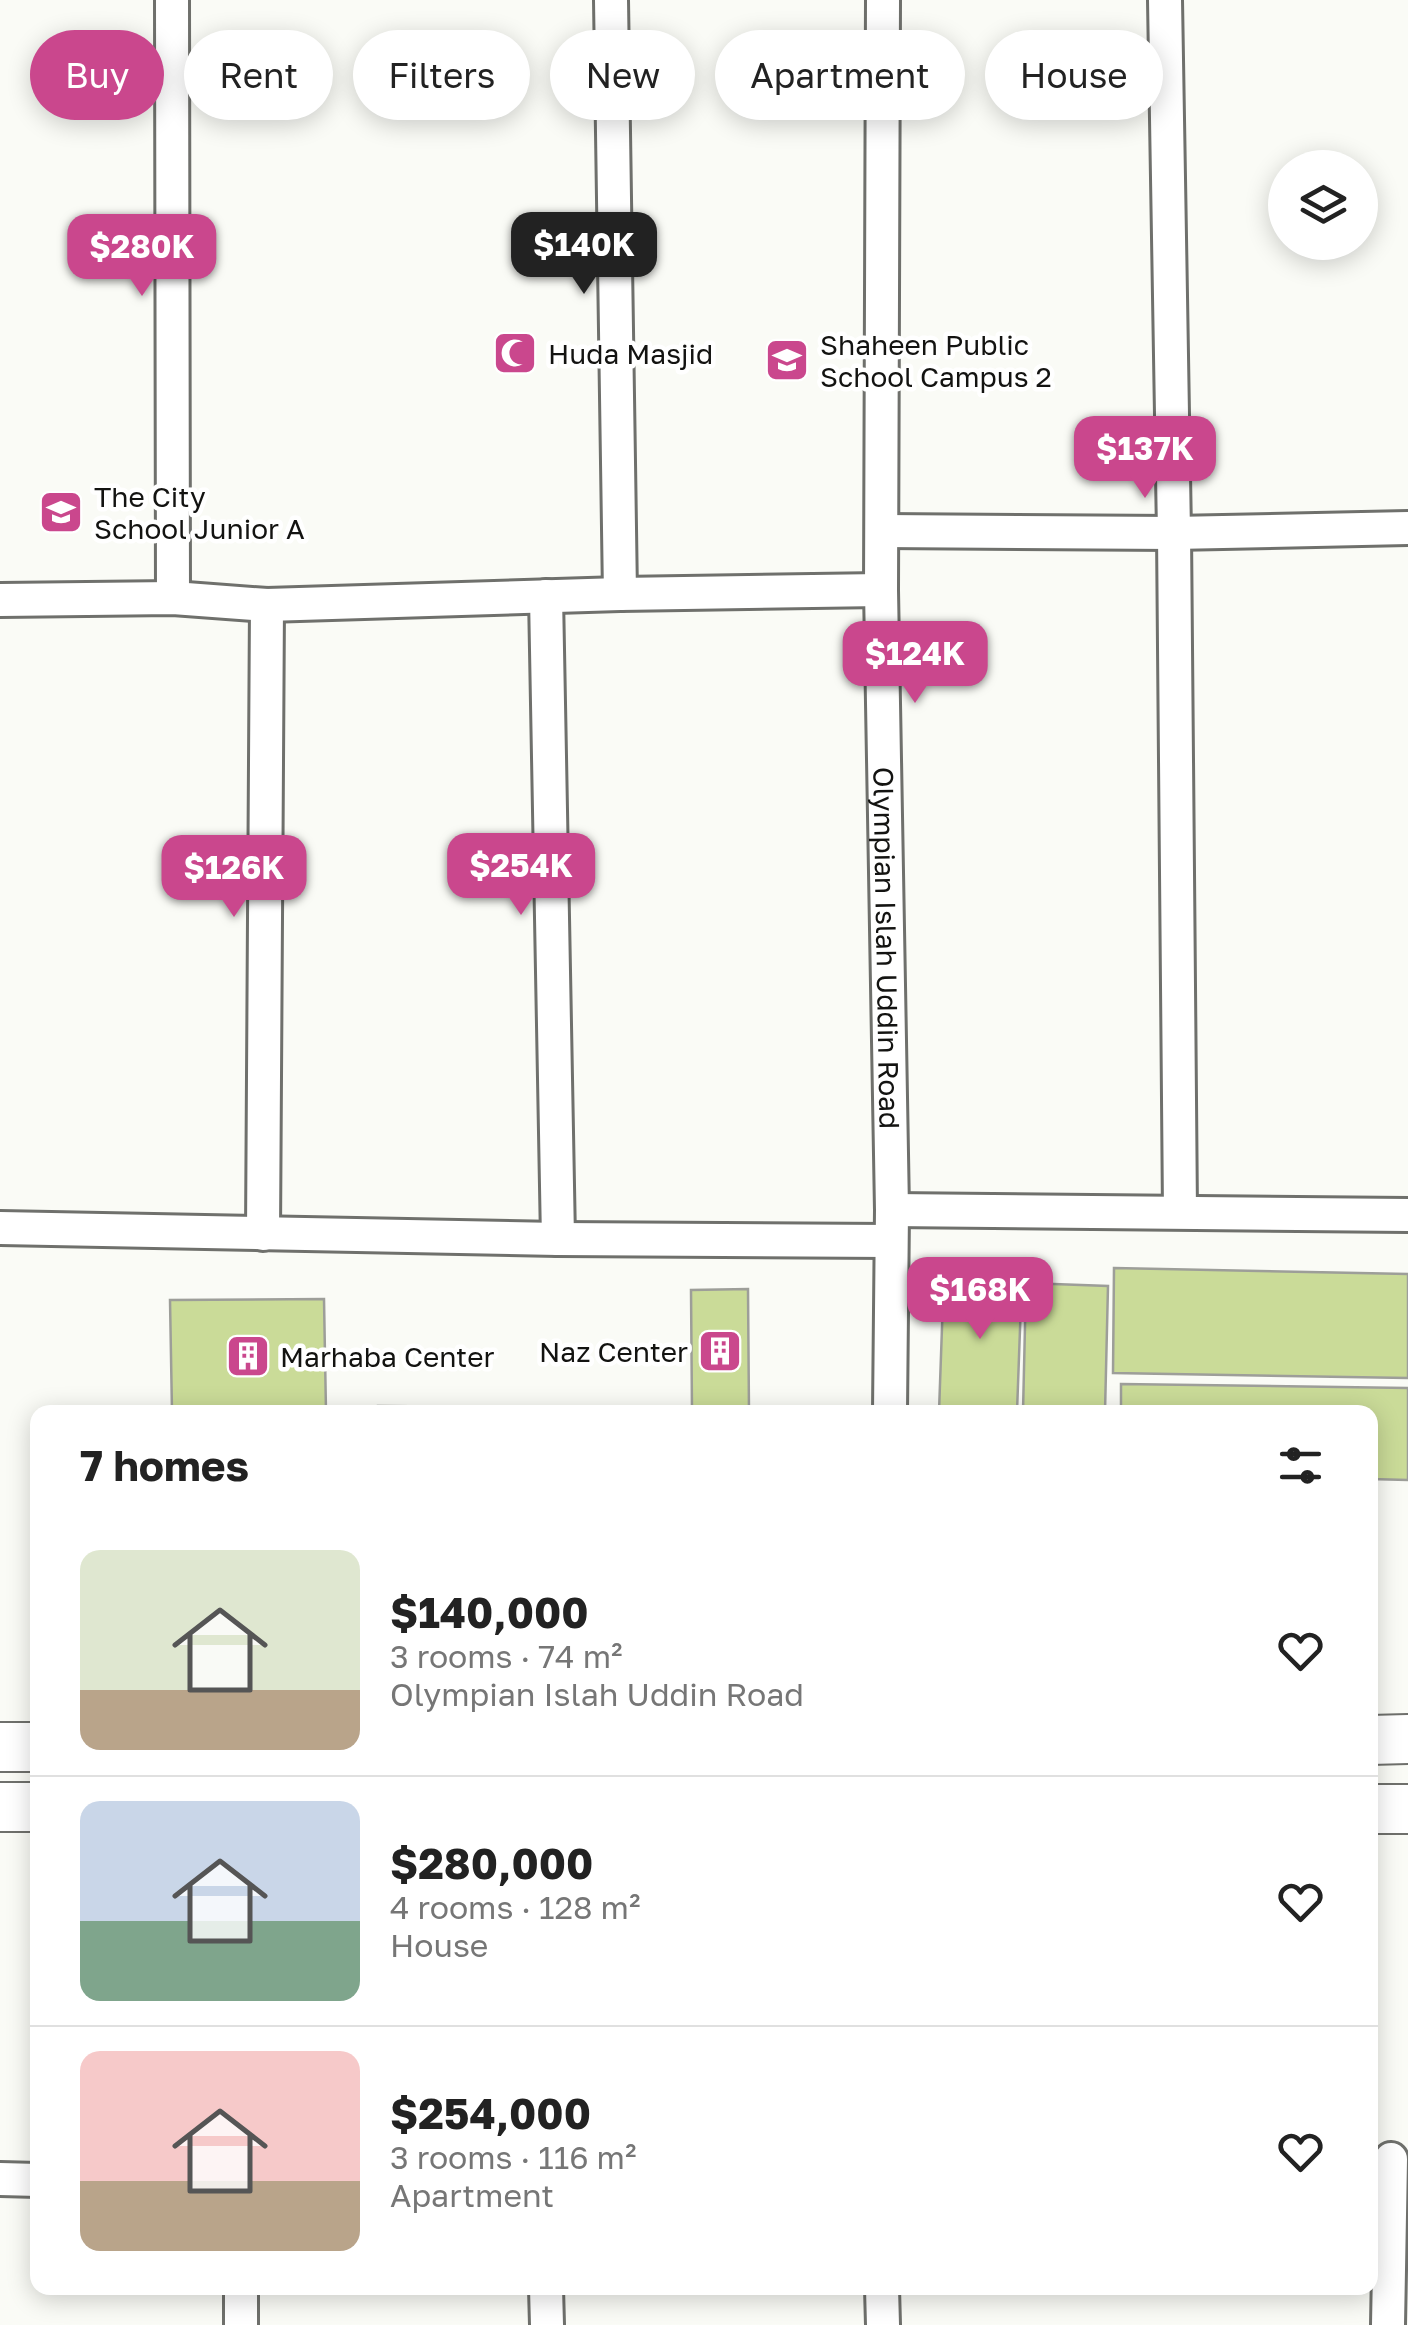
<!DOCTYPE html>
<meta charset="utf-8">
<style>
:root{--surface:#fff;--page:#f6f6f6;--text:#222;--muted:#767676;--line:#e0e0e0;--accent:#ca478d}
body{margin:0;font-family:"Golos Text",sans-serif;background:var(--page);color:var(--text);height:100vh;display:flex;flex-direction:column;font-size:38px;white-space:nowrap}
*{box-sizing:border-box;margin:0}
p{font-size:32px;color:var(--muted)}
.icon{flex:none;width:55px;height:55px;fill:none;stroke:currentColor;stroke-width:2;stroke-linecap:round;stroke-linejoin:round}
.map{position:relative;flex:1;overflow:hidden}
.details{position:absolute;left:30px;top:1405px;width:1348px;height:890px;display:flex;flex-direction:column;background:var(--surface);border-radius:20px;box-shadow:0 5px 25px #0003}
.details>*{flex:none}
.guide{position:absolute;left:30px;top:30px;width:1350px;height:90px;display:flex;gap:20px}
.controls{position:absolute;left:1268px;top:150px;display:grid;gap:20px}
.controls a{display:grid;place-items:center;width:110px;height:110px;border-radius:50%;background:var(--surface);box-shadow:0 5px 25px #0003;font-size:50px}
.price{position:absolute;translate:-50% -85px;padding:0 22px;border-radius:20px;background:var(--accent);color:#fff;font-size:32px;line-height:65px;filter:drop-shadow(0 2px 5px #0008)}
.price::after{content:'';position:absolute;left:50%;top:60px;width:30px;height:22px;margin-left:-15px;background:inherit;clip-path:polygon(0 0,100% 0,50% 100%)}
.price.active{background:#222;color:#fff}
ul{padding:0;list-style:none}
li{display:flex;align-items:center;gap:30px;height:250px;padding:0 50px}
li+li{border-top:2px solid var(--line)}
li span{display:grid;place-items:center;flex:none;width:280px;height:200px;border-radius:20px;color:#555}
li>.icon{margin-inline-start:auto}
span .icon{width:120px;height:120px;fill:#fffc;stroke-width:1}
li b{font-size:42px}
h2{display:flex;justify-content:space-between;align-items:center;height:120px;padding:0 50px;font-size:42px}
.chip{padding:0 35px;border-radius:45px;background:var(--surface);box-shadow:0 5px 25px #0003;font-size:35px;line-height:90px}
.chip.active{background:var(--accent);color:#fff}
.map>svg:first-child{display:block}
</style>
<div class="map">
<svg width="1408" height="2325" viewBox="0 0 1408 2325">
<rect width="100%" height="100%" fill="#fafbf6"/>
<g fill="#cadb98" stroke="#9d9e99" stroke-width="2.5">
<path d="M1114,1268L1408,1274V1378L1113,1373Z"/>
<path d="M944,1271L1022,1274L1017,1412H939Z"/>
<path d="M1026,1283L1108,1286L1105,1412H1023Z"/>
<path d="M748,1289L749,1412H692L691,1290Z"/>
<path d="M324,1299L326,1412H172L170,1300Z"/>
<path d="M1121,1384L1408,1388V1480L1370,1479V1412H1121Z"/>
<path d="M378,1406L523,1407V1412H378Z"/>
</g>
<g fill="none" stroke-linecap="round" stroke-linejoin="round">
<g stroke="#6f706c" stroke-width="38">
<g id="minor">
<path d="M172,0L173,598"/>
<path d="M611,0L620,594"/>
<path id="s1" d="M883,0L881,590L892,1210L890,1412"/>
<path d="M1165,0L1174,533L1180,1212"/>
<path d="M883,531L1174,533L1408,528"/>
<path d="M546,596L558,1239"/>
<path d="M0,600L173,598L267,605L620,594L881,590"/>
<path d="M892,1210L1408,1215"/>
<path d="M0,1228L558,1239L890,1241"/>
<path d="M263,1234L267,605"/>
<path d="M0,2179L38,2180"/>
<path d="M546,2288L547,2325"/>
<path d="M882,2288L883,2325"/>
<path d="M241,2325V2288"/>
<path d="M1388,2325L1391,2159"/>
</g>
</g>
<g stroke="#6f706c" stroke-width="52">
<g id="secondary">
<path d="M1370,1740L1408,1739"/>
<path d="M0,1747H38"/>
<path d="M0,1807H38"/>
<path d="M1370,1809H1408"/>
</g>
</g>
<use href="#minor" stroke="#fff" stroke-width="32"/>
<use href="#secondary" stroke="#fff" stroke-width="48"/>
</g>
<defs>
<g id="mosque-square" transform="scale(2.25)"><rect x="-9" y="-9" width="18" height="18" rx="4" fill="#ca478d" stroke="#fff"/><path d="M3.5-4.9A6 6 0 1 0 3.5 4.9A5 5 0 1 1 3.5-4.9Z" fill="#fff"/></g>
<g id="school-square" transform="scale(2.25)"><rect x="-9" y="-9" width="18" height="18" rx="4" fill="#ca478d" stroke="#fff"/><path d="M0-5L7-2L0 1L-7-2ZM-4 1L0 2.5L4 1V4Q0 6-4 4Z" fill="#fff"/></g>
<g id="building-square" transform="scale(2.25)"><rect x="-9" y="-9" width="18" height="18" rx="4" fill="#ca478d" stroke="#fff"/><path d="M-4-6H4V6H1V3H-1V6H-4ZM-2.5-4.3h1.7v1.8h-1.7ZM.8-4.3h1.7v1.8H.8ZM-2.5-1h1.7V.8h-1.7ZM.8-1h1.7V.8H.8Z" fill="#fff"/></g>
</defs>
<g fill-rule="evenodd">
<use href="#mosque-square" x="515" y="353"/>
<use href="#school-square" x="787" y="360"/>
<use href="#school-square" x="61" y="512"/>
<use href="#building-square" x="720" y="1351"/>
<use href="#building-square" x="248" y="1356"/>
</g>
<g text-anchor="middle" dominant-baseline="central" stroke-width="9" stroke-linejoin="round" paint-order="stroke">
<g font-size="28" fill="#131311" stroke="#fff" text-anchor="start">
<text x="820" y="344">Shaheen Public<tspan x="820" dy="32">School Campus 2</tspan></text>
<text x="548" y="353">Huda Masjid</text>
<text x="94" y="496">The City<tspan x="94" dy="32">School Junior A</tspan></text>
<text x="688" y="1351" text-anchor="end">Naz Center</text>
<text x="280" y="1356">Marhaba Center</text>
</g>
<g font-size="28" fill="#131311" stroke="#fff">
<text stroke="none"><textPath href="#s1" startOffset="948">Olympian Islah Uddin Road</textPath></text>
</g>
</g>
</svg>
<div class="controls">
<a><svg class="icon" aria-label="layers" viewBox="0 0 24 24"><path d="M12 4l9 5-9 5-9-5zM3 14l9 5 9-5"/></svg></a>
</div>
<b class="price active" style="left:584px;top:297px">$140K</b>
<b class="price" style="left:142px;top:299px">$280K</b>
<b class="price" style="left:1145px;top:501px">$137K</b>
<b class="price" style="left:915px;top:706px">$124K</b>
<b class="price" style="left:521px;top:918px">$254K</b>
<b class="price" style="left:234px;top:920px">$126K</b>
<b class="price" style="left:980px;top:1342px">$168K</b>
<div class="guide">
<a class="chip active">Buy</a>
<a class="chip">Rent</a>
<a class="chip">Filters</a>
<a class="chip">New</a>
<a class="chip">Apartment</a>
<a class="chip">House</a>
</div>
<section class="details">
<h2>7 homes<svg class="icon" aria-label="filters" viewBox="0 0 24 24"><path d="M4 7h16M4 17h16"/><circle cx="9" cy="7" r="2"/><circle cx="15" cy="17" r="2"/></svg></h2>
<ul>
<li><span style="background:linear-gradient(#dfe7d0 70%,#b9a48a 0)"><svg class="icon" aria-label="home" viewBox="0 0 24 24"><path d="M3 11l9-7 9 7M6 9v11h12V9"/></svg></span><div><b>$140,000</b><p>3 rooms · 74 m²</p><p>Olympian Islah Uddin Road</p></div><svg class="icon" aria-label="heart" viewBox="0 0 24 24"><path d="M12 20l-8-8c-3-5 5-10 8-4 3-6 11-1 8 4z"/></svg></li>
<li><span style="background:linear-gradient(#c9d6e8 60%,#7fa58c 0)"><svg class="icon" aria-label="home" viewBox="0 0 24 24"><path d="M3 11l9-7 9 7M6 9v11h12V9"/></svg></span><div><b>$280,000</b><p>4 rooms · 128 m²</p><p>House</p></div><svg class="icon" aria-label="heart" viewBox="0 0 24 24"><path d="M12 20l-8-8c-3-5 5-10 8-4 3-6 11-1 8 4z"/></svg></li>
<li><span style="background:linear-gradient(#f6c9c9 65%,#b9a48a 0)"><svg class="icon" aria-label="home" viewBox="0 0 24 24"><path d="M3 11l9-7 9 7M6 9v11h12V9"/></svg></span><div><b>$254,000</b><p>3 rooms · 116 m²</p><p>Apartment</p></div><svg class="icon" aria-label="heart" viewBox="0 0 24 24"><path d="M12 20l-8-8c-3-5 5-10 8-4 3-6 11-1 8 4z"/></svg></li>
</ul>
</section>
</div>
